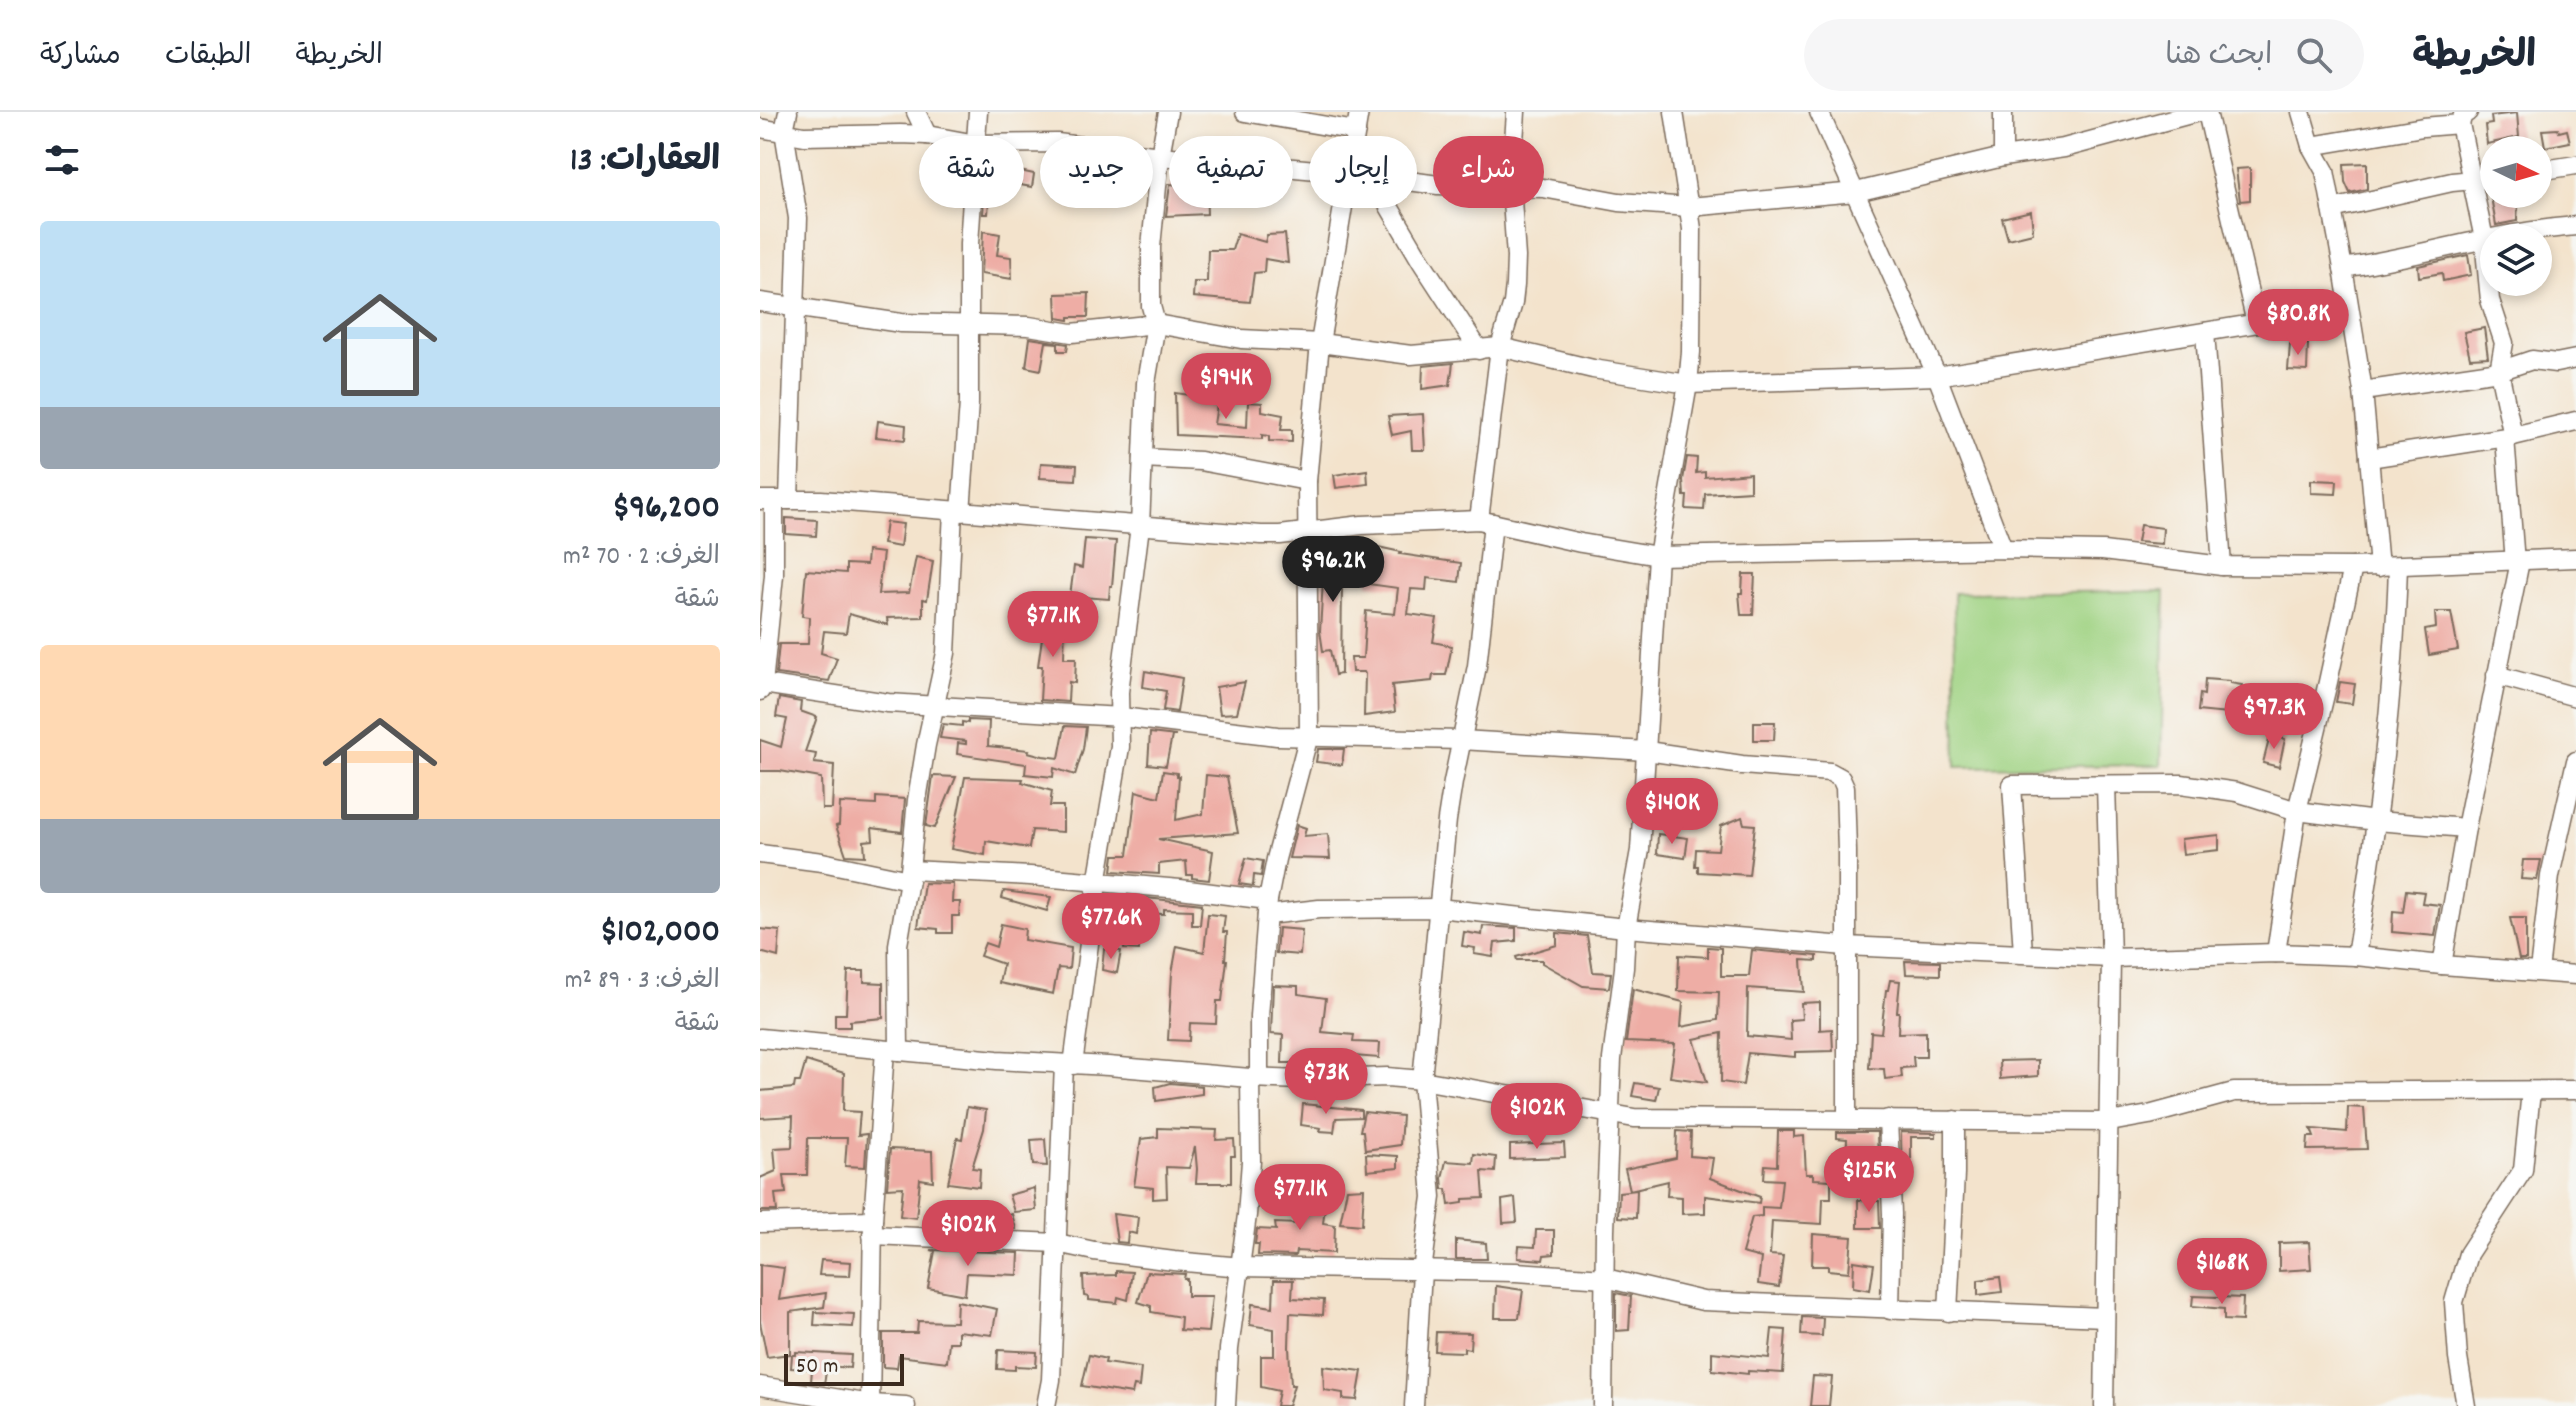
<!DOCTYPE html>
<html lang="ar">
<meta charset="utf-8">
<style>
:root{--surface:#fff;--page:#f6f6f7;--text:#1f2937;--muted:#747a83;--line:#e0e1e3;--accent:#d1495b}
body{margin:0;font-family:Dekko,"Playpen Sans Arabic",sans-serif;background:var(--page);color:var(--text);direction:rtl;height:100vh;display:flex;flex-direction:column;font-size:30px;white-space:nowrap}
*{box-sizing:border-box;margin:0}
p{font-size:26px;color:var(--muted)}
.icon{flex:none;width:44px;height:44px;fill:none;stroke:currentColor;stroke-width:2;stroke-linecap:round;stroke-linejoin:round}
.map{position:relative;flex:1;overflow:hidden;direction:ltr}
.drawer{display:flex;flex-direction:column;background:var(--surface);width:760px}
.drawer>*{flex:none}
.hud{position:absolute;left:24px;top:24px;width:760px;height:72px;direction:rtl;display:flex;gap:16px}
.needle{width:52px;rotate:95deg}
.fabs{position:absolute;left:1720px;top:24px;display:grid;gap:16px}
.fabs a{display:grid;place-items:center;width:72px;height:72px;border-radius:50%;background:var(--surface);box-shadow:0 4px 12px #0003;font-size:40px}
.scale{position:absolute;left:24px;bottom:20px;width:120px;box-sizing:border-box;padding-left:8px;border:4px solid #3b2a1e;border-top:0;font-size:22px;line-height:28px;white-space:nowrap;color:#3b2a1e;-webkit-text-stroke:6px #f6f6f2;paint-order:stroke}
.price{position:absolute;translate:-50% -68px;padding:0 18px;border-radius:28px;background:var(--accent);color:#fff;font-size:26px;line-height:52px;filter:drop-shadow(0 2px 4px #0008)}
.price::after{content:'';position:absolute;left:50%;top:48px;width:24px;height:18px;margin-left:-12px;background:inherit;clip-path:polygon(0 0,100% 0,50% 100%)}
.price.selected{background:#222;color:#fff}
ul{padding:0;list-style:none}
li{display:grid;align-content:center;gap:16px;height:424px;padding:0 40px}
li span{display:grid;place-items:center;height:248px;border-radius:8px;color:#555}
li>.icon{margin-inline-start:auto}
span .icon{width:144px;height:144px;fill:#fffc;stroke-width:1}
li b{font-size:34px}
h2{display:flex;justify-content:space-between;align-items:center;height:96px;padding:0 40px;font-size:34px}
.chip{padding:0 28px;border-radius:36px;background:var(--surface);box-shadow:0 4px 12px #0003;font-size:28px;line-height:72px}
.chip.selected{background:var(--accent);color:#fff}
header{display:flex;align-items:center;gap:48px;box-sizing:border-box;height:112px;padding:0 40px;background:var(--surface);border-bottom:2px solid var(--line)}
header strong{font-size:38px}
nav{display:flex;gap:44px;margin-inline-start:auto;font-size:28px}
.search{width:560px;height:72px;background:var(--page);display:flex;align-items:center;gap:20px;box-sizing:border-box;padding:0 28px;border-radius:44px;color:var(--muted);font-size:30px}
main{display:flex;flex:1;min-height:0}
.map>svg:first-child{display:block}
</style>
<header>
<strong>الخريطة</strong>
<div class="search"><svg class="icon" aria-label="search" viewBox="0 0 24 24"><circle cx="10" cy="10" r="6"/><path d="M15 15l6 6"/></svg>ابحث هنا</div>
<nav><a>الخريطة</a><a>الطبقات</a><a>مشاركة</a></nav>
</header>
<main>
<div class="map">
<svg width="1816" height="1294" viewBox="0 0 1816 1294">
<rect width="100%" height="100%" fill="#f6f6f2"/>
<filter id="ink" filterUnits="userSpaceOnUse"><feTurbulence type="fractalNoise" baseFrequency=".0125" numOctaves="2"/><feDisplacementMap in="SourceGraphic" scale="16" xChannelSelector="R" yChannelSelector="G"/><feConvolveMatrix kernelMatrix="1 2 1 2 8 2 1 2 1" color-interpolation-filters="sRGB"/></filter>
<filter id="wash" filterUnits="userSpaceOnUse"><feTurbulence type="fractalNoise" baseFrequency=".006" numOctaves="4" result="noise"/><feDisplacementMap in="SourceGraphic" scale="32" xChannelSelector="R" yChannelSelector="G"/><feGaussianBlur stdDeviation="1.8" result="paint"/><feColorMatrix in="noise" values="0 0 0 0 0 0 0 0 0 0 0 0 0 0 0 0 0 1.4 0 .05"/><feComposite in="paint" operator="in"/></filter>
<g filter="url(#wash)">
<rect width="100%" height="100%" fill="#f3e3cc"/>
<path fill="#a0d383" stroke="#6e7e50" stroke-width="2" d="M1405,479L1401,653L1196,655L1194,481Z"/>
<g id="blocks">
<g fill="#eeada5">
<path d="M1757,1L1759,25L1727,32L1725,13L1732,12L1731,4Z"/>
<path d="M1798,17L1799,20L1807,18L1810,30L1785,35L1782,18Z"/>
<path d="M227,44H246V56L274,62L272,75L243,70L242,73L233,72L230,74L228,102H223Z"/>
<path d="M1607,51V77L1590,81L1585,70L1584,52Z"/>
<path d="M1490,56V88L1480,89L1476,57Z"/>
<path d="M477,63L495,66L493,90H480L481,80L474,79Z"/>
<path d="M410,72L437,75V79L446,78L447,102L406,104Z"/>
<path d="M1756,84L1758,91L1757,109L1736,113L1731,85Z"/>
<path d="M1271,99L1273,121L1248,127L1242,106Z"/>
<path d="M223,119L240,122L237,143L251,145L252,167L221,162Z"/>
<path d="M477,122L505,130L507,123L525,122L528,151L505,147L504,160L494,161L490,190L433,185L434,170H447L448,138H472Z"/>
<path d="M1708,143L1711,163L1683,169L1682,161L1659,165L1658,154Z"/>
<path d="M329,181L328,205H309V208L297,206L296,182Z"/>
<path d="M1724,216L1728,245L1710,246L1704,220Z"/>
<path d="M270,226L308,232L307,239H298V231L286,230L281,258L266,255Z"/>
<path d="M1530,232H1548L1547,259L1528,258Z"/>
<path d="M693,251L690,273L662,277L663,254Z"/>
<path d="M415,281L458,287L454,312L487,315L488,290L502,291V299L523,303L521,318H532V330L509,329V324L502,323V327L416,323Z"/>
<path d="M663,302L665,338H652L651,319L632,323L628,304Z"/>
<path d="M118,309L146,313L145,328L116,325Z"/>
<path d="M927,345L937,346L936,361L945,360V365L990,361V379L945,382L944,398L926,397L927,384H924L923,368Z"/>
<path d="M281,351L317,353L316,368L280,366Z"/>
<path d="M607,358L608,372L576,376L574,363Z"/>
<path d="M1551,368L1577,369L1576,382L1551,381Z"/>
<path d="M26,406L57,408L56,424L26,422Z"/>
<path d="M126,410L143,412L140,435L123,432Z"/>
<path d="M1380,413L1403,416L1402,432L1377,430Z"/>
<path d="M325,427L356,429L352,474H350L349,487L310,484L314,454L322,456Z"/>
<path d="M567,429L587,431L582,471L581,562L575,563L570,538L563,539L560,519L563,468L569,469Z"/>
<path d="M609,433L641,440L640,442L701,451L699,470L667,466L666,478L651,477L648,502L677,506L673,530L692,534L686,563H673L672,569L632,573L635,600L604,604L605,562L604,560H592L591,546H603L606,499L635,502L638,476L608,472Z"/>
<path d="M107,439L123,441L118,482L149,481L156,445L173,449L167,488L163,487V505L127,506L128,513L89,502L86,521L64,519L61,541L77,546L69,569L16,562L19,532H48L49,505L42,504L46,458L86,461V452L106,453Z"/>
<path d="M983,462H995L993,503H981L979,481H982Z"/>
<path d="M1675,500H1691L1698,538L1669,543L1665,518L1676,516Z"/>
<path d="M267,507L305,508L304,546H316L315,571L309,570L308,590L280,588L282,554H278L282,526L264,523Z"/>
<path d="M385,559L422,566L417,600L403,598L406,579L383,575Z"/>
<path d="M1445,567L1470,569V571L1482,573L1480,590L1467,588V602L1438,599L1440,582L1444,583Z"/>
<path d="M485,570L477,601L460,602L456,575Z"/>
<path d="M1580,570L1595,572L1592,592L1576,590Z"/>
<path d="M1529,576L1544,577L1538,615L1523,612Z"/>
<path d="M19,586L41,590L40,599L57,605L45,640L56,642L54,651L74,653L72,697H62L61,666L20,659H0V628L21,635L27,607L16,605Z"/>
<path d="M208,608L229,609L228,634L269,638L268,640L283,644L299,646L305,614L326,615L323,637L315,663L294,656L293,665L265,662L266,652L197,642L198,631L206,632V629L180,626L183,612L202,614V610L208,611Z"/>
<path d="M994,610H1015L1014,628H994Z"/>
<path d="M390,621L416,624H412L406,654L388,652Z"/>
<path d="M1510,624L1525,627L1519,655L1503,651Z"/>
<path d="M558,637H584L582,653L556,650Z"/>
<path d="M403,659L417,661V664H419L416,708L443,702L446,663L467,665L478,721L398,727L453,739L449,768L432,766V763H427L426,749L399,752V762L352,759L354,743H368L376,679L399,685Z"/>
<path d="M173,664L196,665L175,716L166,714Z"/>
<path d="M205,665L263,667L262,670L292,679L290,694H303V720L272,718L269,736L226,729L225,743L191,737Z"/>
<path d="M116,685L145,687L142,720L112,716L113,728L104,729L105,744L86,743L76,714L79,713L80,691L116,693Z"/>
<path d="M982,705L984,712L995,713L989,763L938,760V754H935L936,737L958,738L961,714Z"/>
<path d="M537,713L546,716L544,724L568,722L570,747L529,746Z"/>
<path d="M898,722L928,726L925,746L897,742Z"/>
<path d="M1459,723V738L1423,742L1421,727Z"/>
<path d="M486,746L503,749L501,764L494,763L493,774L479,772Z"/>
<path d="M1763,748H1781L1777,768L1761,767Z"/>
<path d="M164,771L193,772L192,790H200L199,804H192V821H178V817L158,815Z"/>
<path d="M1646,778L1664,780L1662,791L1680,793L1675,824L1632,820L1633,799L1643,800Z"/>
<path d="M244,779L291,785L287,799L242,786Z"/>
<path d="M367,784L442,792L440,813H432V798L404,797V802L381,801L379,838L364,837Z"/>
<path d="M448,802L465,804L463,820H467L465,848H467L462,889H457L456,912L430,911L429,929L408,928L412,861L417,834L444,840Z"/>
<path d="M1750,806H1766V847H1759Z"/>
<path d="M241,812L265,817L264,828L311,836L309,857L298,856L293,882L239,871L243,852L220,844L225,831L236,835Z"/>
<path d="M723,814L756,816V829L735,831L733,845L714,842L715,836L702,834L704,820L722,823Z"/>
<path d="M518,816L542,818L540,843L516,841Z"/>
<path d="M0,817L20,819L18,845L0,840Z"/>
<path d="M797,821L827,824L833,860L851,861L849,876L823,874L782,851V848H757L756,845L797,833Z"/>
<path d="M948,835L961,836V864H989L992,838L1057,844V849L1042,848L1044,880L988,876L987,924L1031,928L1030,908L1042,907L1041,891L1060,890V918L1072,917L1073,939L1035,940V945L988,941L983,973L961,970L962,921L934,927L947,970L910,965L915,932L866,930L873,877L923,890L921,915L958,908L959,880L918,879L919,843L948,845Z"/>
<path d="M344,837L361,839L357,861L342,858Z"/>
<path d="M1145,849L1180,850V863L1146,862Z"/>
<path d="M88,859H104V870L123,871V906L90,909V915H75V902H86Z"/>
<path d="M1130,868L1140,869L1137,900H1139L1138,921L1166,920V945H1153L1154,955L1141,956L1142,965L1125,967L1124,957L1109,956L1111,920L1121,921L1126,878H1128Z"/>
<path d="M513,873L538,874V882L566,886L562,920L594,923L593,930L620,931L619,946L568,942V955L551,956V951H522L523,923L511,922Z"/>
<path d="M1278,948V964L1240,967L1239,949Z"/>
<path d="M46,949L84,961L83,999L100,1000L98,1023L107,1022L105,1055L85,1054L87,1026H48L47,1063H24L26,1081L15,1082L17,1099H0V1066L16,1059L14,1036L32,1035L33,1004L0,1006V979L34,976L35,970H40Z"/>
<path d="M410,971L442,974V982L396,989L395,975Z"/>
<path d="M875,971L899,975L896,988L872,984Z"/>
<path d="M543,992L601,998V1005L576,1006L574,1020L560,1019L561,1016L541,1013Z"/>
<path d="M207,995L226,998L224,1017L212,1056L220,1057L219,1075L188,1071L197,1026L202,1027Z"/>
<path d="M1588,995L1604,996L1607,1037L1547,1038L1548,1025H1554L1551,1017L1587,1020Z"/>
<path d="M604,1000L642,1004L640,1033L605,1038L603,1019H600Z"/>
<path d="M398,1016L457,1018L456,1028L474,1027L475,1044H471V1071H436L437,1057L435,1035L429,1056L406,1055L407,1086L393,1087V1076L374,1074L381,1027L398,1025Z"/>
<path d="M917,1019L931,1020L930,1044L953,1046L950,1066L1000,1085L999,1091L945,1084V1101L922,1102V1085L907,1084L908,1069L870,1078L865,1057L916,1046Z"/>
<path d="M1018,1019H1034V1025L1044,1024L1046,1062H1053V1067L1071,1068V1086H1063L1062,1112L1012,1109L1010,1143L1023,1144L1019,1175L998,1172L1001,1146L982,1141L992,1105L1002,1104V1095L1019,1096L1022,1068L1004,1067L1005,1053L1017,1054Z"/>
<path d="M1077,1020H1117L1118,1052L1086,1050L1087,1027L1077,1026Z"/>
<path d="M1141,1020L1176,1021V1025H1151V1061H1142Z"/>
<path d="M285,1027L287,1054L273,1053L271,1028Z"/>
<path d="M804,1031L805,1045L750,1047V1033Z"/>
<path d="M130,1037L172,1039L173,1069L160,1067L156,1106L140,1104L143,1075L127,1076Z"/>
<path d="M606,1042L638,1044V1056L607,1059Z"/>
<path d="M714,1042L736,1045L735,1060L722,1059L724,1086L703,1087V1091L689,1093L687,1077H683L682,1066L686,1049L713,1051Z"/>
<path d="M274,1076L276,1098L254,1100L249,1083Z"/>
<path d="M604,1076L602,1113L580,1111L587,1077Z"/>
<path d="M877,1078L876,1106L858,1105L859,1080Z"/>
<path d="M539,1085L566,1086L563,1111L575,1113L574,1141L536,1139L535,1144L498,1143L499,1132H495L497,1117L516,1118L515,1111L538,1112Z"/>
<path d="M755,1086L757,1110L743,1111L742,1088Z"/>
<path d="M1098,1088L1119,1089L1120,1116H1098Z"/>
<path d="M252,1102L256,1117L180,1114L181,1107H233Z"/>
<path d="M353,1102L378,1105L376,1122L368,1120L367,1131L357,1130Z"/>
<path d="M776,1118H794V1142L784,1143L783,1148L758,1146L759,1134L775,1135Z"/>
<path d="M1053,1122L1092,1125L1089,1160L1068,1158V1154H1052Z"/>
<path d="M696,1128L726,1131L727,1147H696Z"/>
<path d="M1549,1130L1551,1157L1519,1159V1131Z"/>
<path d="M171,1138L259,1141L258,1163L207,1161L205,1183L168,1176L175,1139Z"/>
<path d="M61,1148L91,1150L90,1164L59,1163Z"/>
<path d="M1094,1149L1114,1152L1110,1178L1093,1175Z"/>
<path d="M0,1153L24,1156L19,1188L66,1181L64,1195L30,1200V1242L7,1245L0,1210Z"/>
<path d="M356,1159L372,1160L368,1188L358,1185L357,1191L329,1188V1185L324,1184L323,1164L356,1163Z"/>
<path d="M387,1160L425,1162L424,1167H427V1184H452L448,1220L420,1218L421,1205L391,1200V1194L378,1190Z"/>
<path d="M1240,1165L1242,1180L1218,1183V1168Z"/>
<path d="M514,1168H533L532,1186L564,1188L563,1203L530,1201L529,1235L531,1273H534L528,1294H516L519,1279L501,1275V1244H514V1217L490,1213L492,1192L513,1195Z"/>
<path d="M736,1174L763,1178L759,1206H735Z"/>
<path d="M856,1181L871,1184L869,1218L856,1219Z"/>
<path d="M1433,1184L1483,1186L1482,1209L1464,1208V1197L1432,1194Z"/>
<path d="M197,1189L237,1197L232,1223L198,1219V1230H189L187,1250L139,1244L137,1256L123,1255V1221H157L158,1209L196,1210Z"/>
<path d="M55,1200L94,1202L93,1215L54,1213Z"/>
<path d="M1042,1205L1063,1206L1062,1224L1041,1223Z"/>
<path d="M1012,1217L1026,1218L1023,1261L988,1259V1262L952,1258V1240L1009,1246Z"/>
<path d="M676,1220L711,1221L710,1237L704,1236V1240L675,1239Z"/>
<path d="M238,1238L277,1240L276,1255L255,1254V1258L237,1257Z"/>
<path d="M36,1240L91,1243L90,1256L67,1254L64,1272L51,1270L52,1257L31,1256L32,1243H36Z"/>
<path d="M329,1243L346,1247L345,1251L381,1256L379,1275L374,1274L372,1282L322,1274Z"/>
<path d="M563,1254L602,1259L597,1288L583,1287V1281L564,1278Z"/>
<path d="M1053,1264L1072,1265L1069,1294H1050Z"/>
</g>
</g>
</g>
<g filter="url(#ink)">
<use href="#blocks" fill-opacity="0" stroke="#7b6b5b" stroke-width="2"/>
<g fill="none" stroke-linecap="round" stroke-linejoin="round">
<g stroke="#7b6b5b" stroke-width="21">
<g id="street">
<path d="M28,0L24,19L38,106L29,388"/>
<path d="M156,0L167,23"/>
<path d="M485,0L596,19"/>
<path d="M1059,0L1177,264L1243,437"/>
<path d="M1447,0L1496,211"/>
<path d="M1541,0L1551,34L1565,59L1583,156L1603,279L1619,455"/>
<path d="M1700,12L1724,127L1730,188L1744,231L1739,259L1753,324"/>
<path d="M0,16L44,24L140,22L167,23L216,32L297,31L400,44L590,61L678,73L783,76L859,90L929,95L1096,80L1243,45L1304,36L1438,0"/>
<path d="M1551,34L1663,15L1700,12L1703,3L1708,0"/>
<path d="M1243,45V0"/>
<path d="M1778,59L1816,53"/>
<path d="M611,64L661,149L719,238"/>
<path d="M1572,97L1692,70L1734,66"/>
<path d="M1583,156C1661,144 1737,120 1816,114"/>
<path d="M0,190L141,211L269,214L312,221L396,212L481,227L560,231L651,243L740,235L833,257L928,272L1177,264L1589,196"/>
<path d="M1445,220L1462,454"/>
<path d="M1603,279L1739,259L1772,248L1796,251L1816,247"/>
<path d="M1745,326L1755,450"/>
<path d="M383,346L440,349L547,369"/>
<path d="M1609,346L1753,324L1816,309"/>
<path d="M0,388H61L501,423H520L602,413L719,408L821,431L898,444L1243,437L1343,439L1462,454L1593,455L1816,446"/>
<path d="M201,400L209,291V132L218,0"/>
<path d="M719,408L740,235L753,191L755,173L756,145L751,74L756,0"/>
<path d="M1736,563L1816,585"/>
<path d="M3,572L128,591L361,605L517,624L701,628L887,639L982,653L1070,660L1081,666L1085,675L1087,739V1007"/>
<path d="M0,579L3,572L14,463V389"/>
<path d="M0,742L62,750L149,768"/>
<path d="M150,758L270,764L420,777L508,788"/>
<path d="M507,803L559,797L678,796L866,816L1086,834L1351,846L1516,841L1596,844L1682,853L1816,863"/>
<path d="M1263,841L1252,673L1421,672L1477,680L1537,699L1616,709L1706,716"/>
<path d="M1516,841L1537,699L1568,570L1593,455"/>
<path d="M1596,844C1617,715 1634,585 1638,454"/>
<path d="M1682,853L1706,716L1760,449"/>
<path d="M1779,859L1790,764L1816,649"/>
<path d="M0,926L237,948L348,954L490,966L543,968L627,965L662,968L874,1006L1350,1010L1389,1003L1474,980L1816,978"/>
<path d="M139,939L138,833L149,768L157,688L166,633L186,541L193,399"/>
<path d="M313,953L337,771L360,635L359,580L380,414L386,271L396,212L391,194V135L400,44L408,0"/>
<path d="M499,966V904L508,788L516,747L549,623L547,369L560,231L599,0"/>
<path d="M1128,1007L1132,1102L1130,1198"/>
<path d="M0,1111L113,1108"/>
<path d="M112,1123L297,1131L334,1139L414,1149L482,1155L756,1160L845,1166L943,1189L1345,1205"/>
<path d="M1188,1200L1195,1062V1008"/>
<path d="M0,1274L111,1292L146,1294"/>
<path d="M110,1294L113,1108L125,938"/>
<path d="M286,1294L291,1268L304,952"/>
<path d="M466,1294L469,1237L487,1103L491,1049L490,966"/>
<path d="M654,1294L662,1159L672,1085L662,968L687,708L693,670L717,554L733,411"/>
<path d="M843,1294L845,1118L852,947L864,856L866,816L880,738L898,444L928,272L931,240L932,117L914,0"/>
<path d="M1344,1294L1351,846L1346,673"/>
<path d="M1706,1294L1698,1246L1694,1190L1708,1142L1763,1058L1771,979"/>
</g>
</g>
<use href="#street" stroke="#fff" stroke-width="18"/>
</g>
</g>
</svg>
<div class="fabs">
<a><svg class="needle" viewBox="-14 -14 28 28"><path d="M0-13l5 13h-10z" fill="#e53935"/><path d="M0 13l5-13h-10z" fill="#747a83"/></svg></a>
<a><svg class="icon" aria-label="layers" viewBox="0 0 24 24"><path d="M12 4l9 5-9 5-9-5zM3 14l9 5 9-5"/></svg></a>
</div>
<div class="scale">50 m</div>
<b class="price" style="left:1538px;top:245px">$80.8K</b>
<b class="price" style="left:466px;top:309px">$194K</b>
<b class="price selected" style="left:573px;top:492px">$96.2K</b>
<b class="price" style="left:293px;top:547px">$77.1K</b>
<b class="price" style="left:1514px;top:639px">$97.3K</b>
<b class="price" style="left:912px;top:734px">$140K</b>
<b class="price" style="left:351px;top:849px">$77.6K</b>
<b class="price" style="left:566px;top:1004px">$73K</b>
<b class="price" style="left:777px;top:1039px">$102K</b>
<b class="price" style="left:1109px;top:1102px">$125K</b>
<b class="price" style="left:540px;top:1120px">$77.1K</b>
<b class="price" style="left:208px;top:1156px">$102K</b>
<b class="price" style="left:1462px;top:1194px">$168K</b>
<div class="hud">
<a class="chip selected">شراء</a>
<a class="chip">إيجار</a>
<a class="chip">تصفية</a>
<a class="chip">جديد</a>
<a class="chip">شقة</a>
</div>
</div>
<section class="drawer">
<h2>العقارات: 13<svg class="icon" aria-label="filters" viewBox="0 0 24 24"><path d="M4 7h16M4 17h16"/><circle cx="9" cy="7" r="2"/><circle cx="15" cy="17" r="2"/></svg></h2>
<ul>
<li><span style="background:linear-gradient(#bfe0f5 75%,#9aa5b1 0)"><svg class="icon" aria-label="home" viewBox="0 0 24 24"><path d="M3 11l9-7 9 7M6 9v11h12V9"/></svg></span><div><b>$96,200</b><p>الغرف: 2 · 70 m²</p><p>شقة</p></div></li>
<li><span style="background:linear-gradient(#ffd9b3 70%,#9aa5b1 0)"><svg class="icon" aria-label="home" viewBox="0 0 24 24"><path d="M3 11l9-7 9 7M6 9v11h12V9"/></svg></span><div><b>$102,000</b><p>الغرف: 3 · 89 m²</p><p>شقة</p></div></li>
</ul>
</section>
</main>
